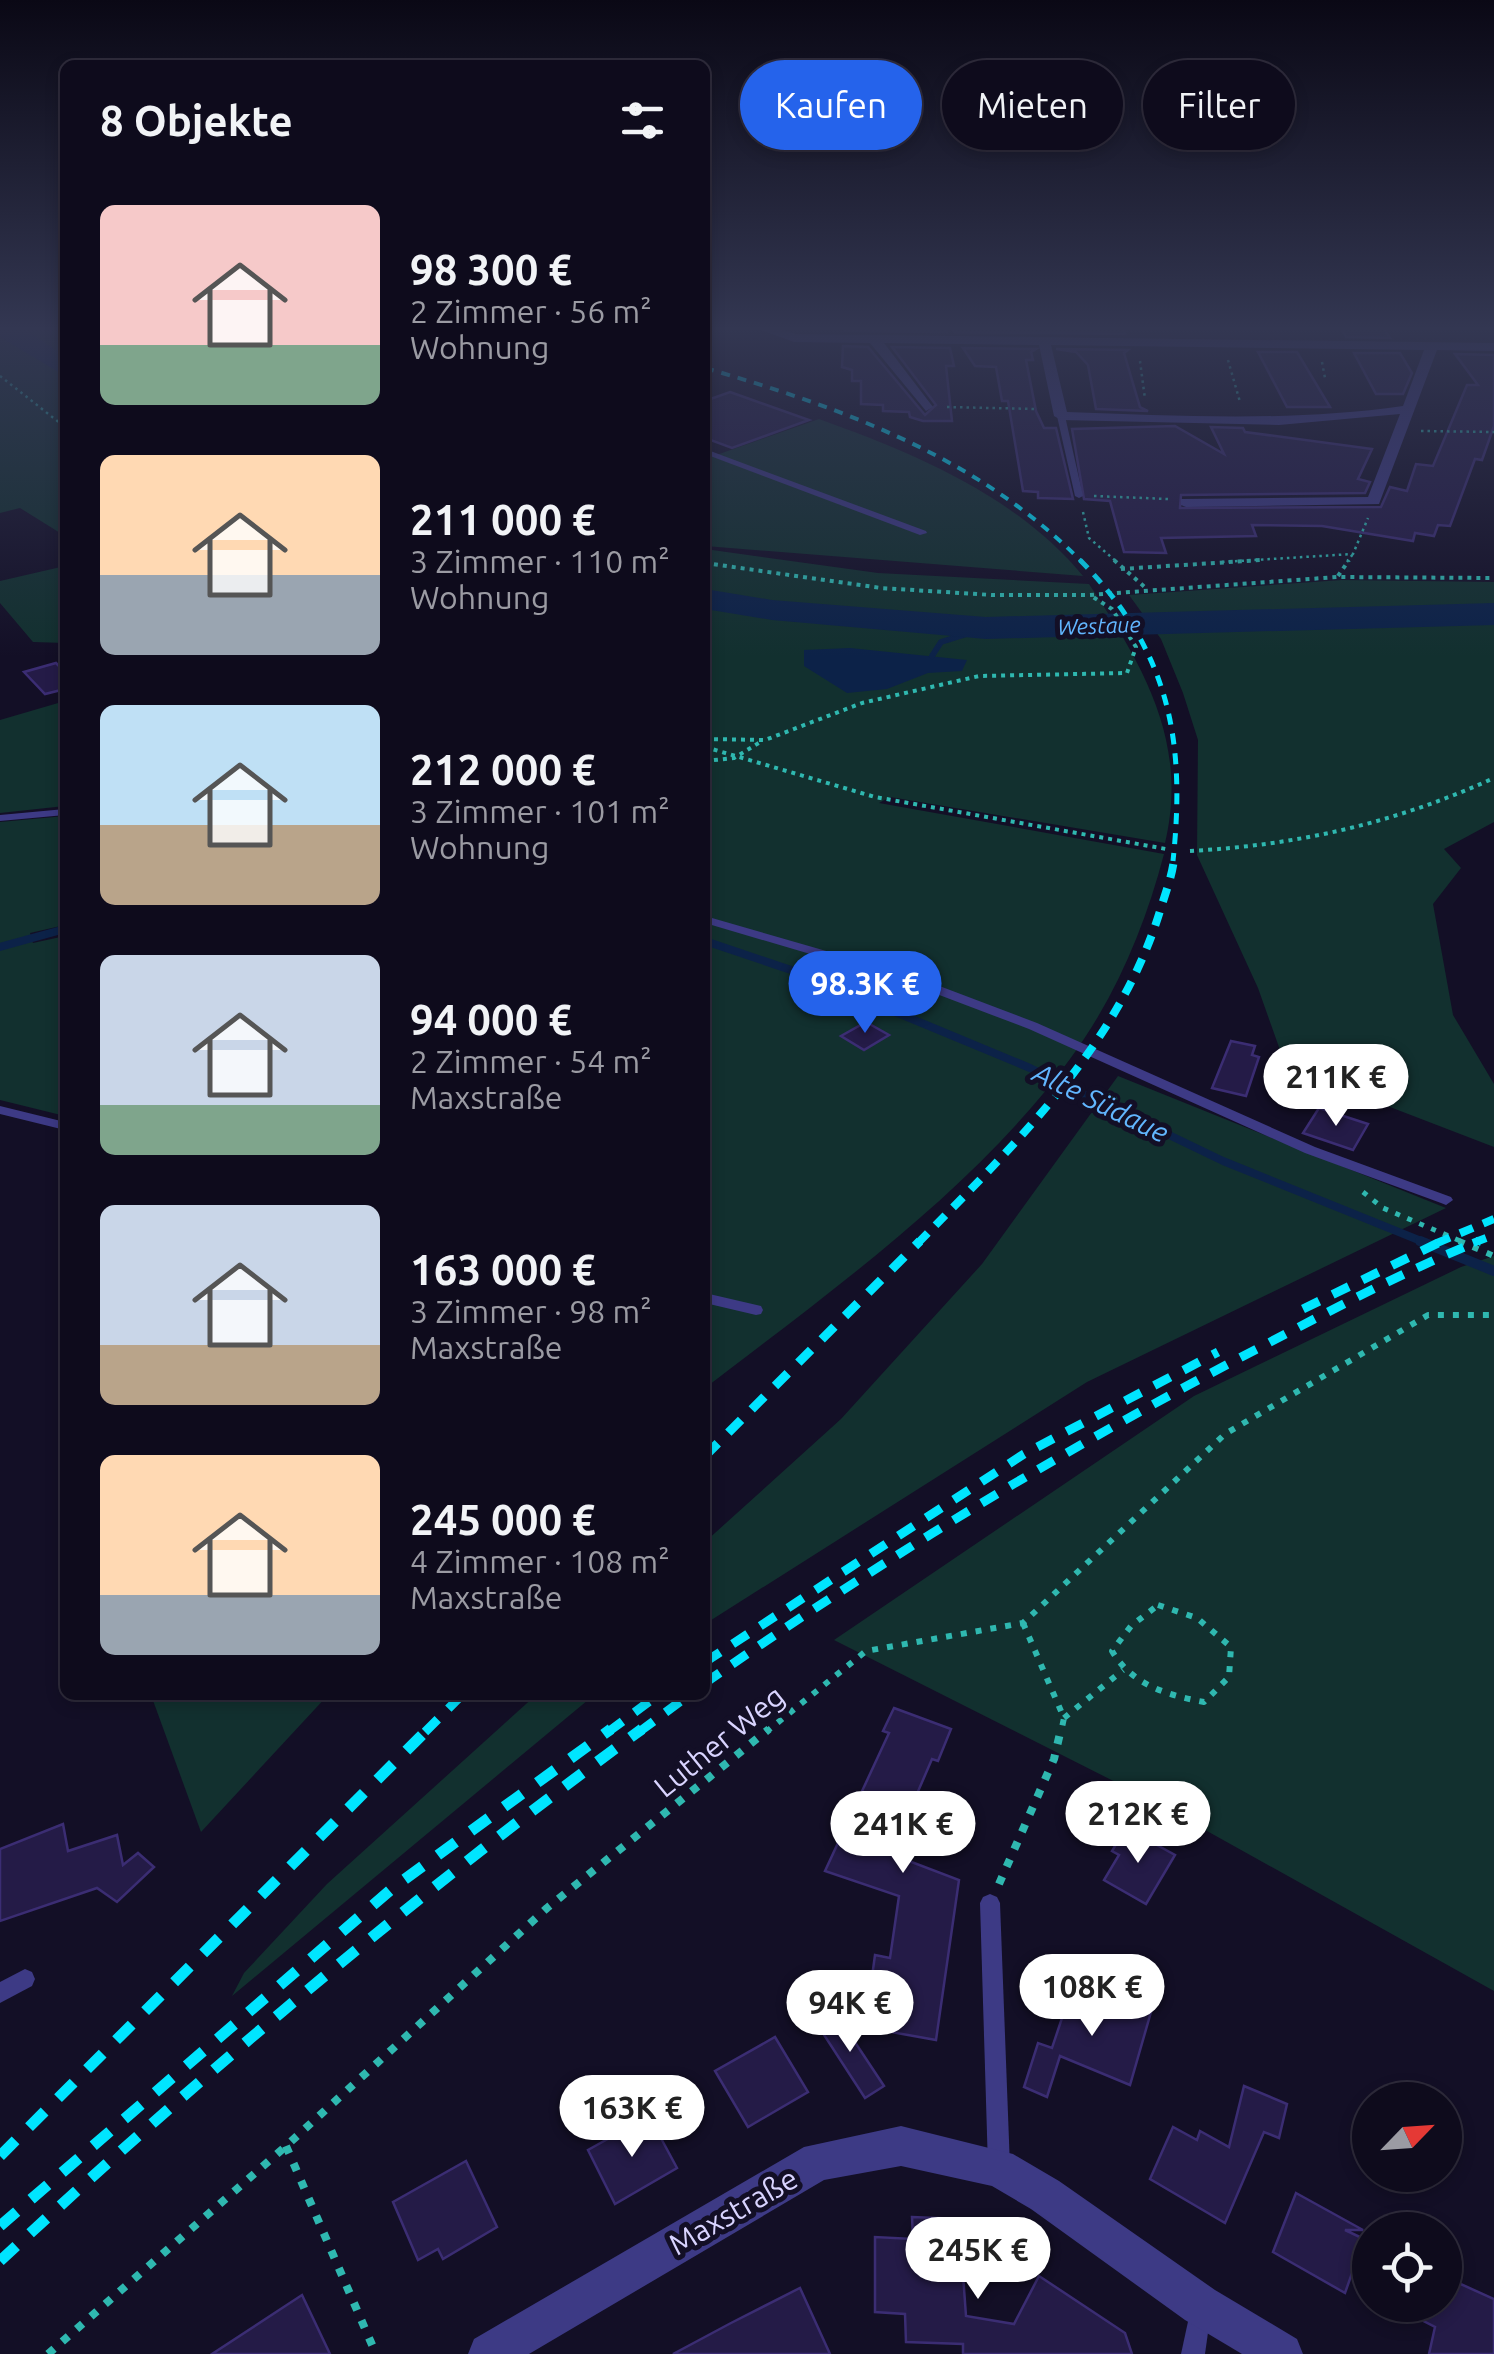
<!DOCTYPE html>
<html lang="de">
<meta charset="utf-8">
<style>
:root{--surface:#0e0b1c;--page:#1c1929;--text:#f1f3f6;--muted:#9b9ba3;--line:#2e2b3b;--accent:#2563eb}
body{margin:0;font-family:Ubuntu,sans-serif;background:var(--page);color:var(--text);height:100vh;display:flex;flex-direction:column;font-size:38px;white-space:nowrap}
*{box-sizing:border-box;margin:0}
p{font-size:32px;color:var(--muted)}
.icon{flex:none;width:55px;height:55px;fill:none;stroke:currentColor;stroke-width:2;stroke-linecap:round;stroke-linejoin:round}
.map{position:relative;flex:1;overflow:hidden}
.sheet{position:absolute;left:60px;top:60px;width:650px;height:1640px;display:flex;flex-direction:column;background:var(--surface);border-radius:15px;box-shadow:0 5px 15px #0003,0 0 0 2px var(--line)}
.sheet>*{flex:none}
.hud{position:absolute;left:740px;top:60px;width:602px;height:90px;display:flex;gap:20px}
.needle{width:65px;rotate:65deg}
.controls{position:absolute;left:1352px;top:2082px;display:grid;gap:20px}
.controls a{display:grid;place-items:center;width:110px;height:110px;border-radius:50%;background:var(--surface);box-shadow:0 5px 15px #0003,0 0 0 2px var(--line);font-size:50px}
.price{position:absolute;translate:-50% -85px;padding:0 22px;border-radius:35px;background:#fff;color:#222;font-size:32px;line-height:65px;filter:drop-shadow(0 2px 5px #0008)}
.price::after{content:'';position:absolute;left:50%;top:60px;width:30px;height:22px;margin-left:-15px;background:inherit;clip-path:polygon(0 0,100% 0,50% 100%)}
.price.active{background:var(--accent);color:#fff}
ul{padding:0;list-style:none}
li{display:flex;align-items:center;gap:30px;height:250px;padding:0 40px}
li span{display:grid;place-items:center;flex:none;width:280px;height:200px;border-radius:15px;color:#555}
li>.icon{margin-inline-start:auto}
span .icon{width:120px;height:120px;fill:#fffc;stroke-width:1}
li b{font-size:42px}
h2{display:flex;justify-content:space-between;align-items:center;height:120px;padding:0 40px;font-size:42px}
.tag{padding:0 35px;border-radius:45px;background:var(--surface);box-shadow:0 5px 15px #0003,0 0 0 2px var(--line);font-size:35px;line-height:90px}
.tag.active{background:var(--accent);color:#fff}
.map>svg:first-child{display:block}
</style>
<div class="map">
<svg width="1494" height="2354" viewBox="0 0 1494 2354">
<rect width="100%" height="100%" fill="#130f26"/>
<g fill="#12302f">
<path d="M0,327H65V536L20,508L0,513Z"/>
<path d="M819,419C914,453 1017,496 1083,576L705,546V459Z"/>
<path d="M705,549L878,573L1089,584C1143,665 1189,742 1165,843L890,797L879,803L1164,854C1145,927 1115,998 1070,1059C978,1186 829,1293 705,1388V1030L710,1028L705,1024Z"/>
<path d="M65,566V643L33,642L0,603V581Z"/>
<path d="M1342,580L1494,582V822L1444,849L1461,868L1433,904L1453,1015L1494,1084V1147L1286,1067L1258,988L1197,855L1198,740L1183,693L1161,639L1129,595Z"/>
<path d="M65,701V806L0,813V720Z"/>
<path d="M65,816V925L30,933L33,943L65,936V1116L0,1100V822Z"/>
<path d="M1118,1076L1446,1208L1087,1382L705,1624V1542L841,1419L982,1264Z"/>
<path d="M1494,1256V1991L1155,1802L834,1640L1194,1396L1461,1267Z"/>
<path d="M151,1695H328L201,1832Z"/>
<path d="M536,1695H594L232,1996L244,1973L327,1884Z"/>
</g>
<path fill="#0c2248" d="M850,648L967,660L962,671L928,673L887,689L847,693L804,666V650Z"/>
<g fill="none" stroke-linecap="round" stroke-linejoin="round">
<path stroke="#0c2248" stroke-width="6" d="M932,656L941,642L986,628"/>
<g stroke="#0c2248" stroke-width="8">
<path d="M705,941L806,975L1030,1068L1223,1161L1426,1243"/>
<path d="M0,947L65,929"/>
</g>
<path stroke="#0c2248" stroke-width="10" d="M1420,1241L1494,1271"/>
<g fill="#0c2248" fill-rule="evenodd">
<path d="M0,327H21L65,356V376L0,337Z"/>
<path d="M705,589L772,600L986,617L1494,603V625L986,639L772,620L705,609Z"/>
</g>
</g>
<g fill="#241b47" stroke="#3b2d73" stroke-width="2.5">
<path d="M845,327H946L947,332L845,331Z"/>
<path d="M951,327H1123L1125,334L954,332Z"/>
<path d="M1341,327H1383L1390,338L1346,337Z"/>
<path d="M843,346L868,347L925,415L936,405L892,347L950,348L954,366H946L952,421H923L910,417L909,412L883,411V405L861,404V381H852V370L842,367Z"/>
<path d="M963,348L1036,349L1031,352L1033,360H1026L1036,411L1044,428H1056L1073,499L1038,498V492L1023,491L1008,401H1002L996,367L975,366Z"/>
<path d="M1056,349L1128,350L1124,353L1140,407L1148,411L1096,409L1088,365L1076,352Z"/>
<path d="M1258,352H1297L1330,407H1287Z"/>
<path d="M1354,353H1400L1412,373L1403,394H1376Z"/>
<path d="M1455,354L1494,355V426L1482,460L1475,459L1450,526L1438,525L1434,536L1415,533L1413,541L1322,526L1252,525L1256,536L1161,538L1166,553L1124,552L1110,501L1084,499L1072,429L1175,426L1224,454L1211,427L1243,428L1245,432L1372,449L1358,479L1370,482L1365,493L1181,495L1180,508L1381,507L1390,487L1407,491L1416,464L1433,466L1467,385H1478Z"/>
<path d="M730,392L809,420L732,448L705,438V401Z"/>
<path d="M56,663L65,672V689L45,694L24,672Z"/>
<path d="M866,1022L889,1035L864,1050L841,1036Z"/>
<path d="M1231,1041L1255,1046L1252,1055L1259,1057L1246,1096L1212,1088Z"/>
<path d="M1319,1108L1368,1124L1353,1150L1303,1133Z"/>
<path d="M894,1708L951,1729L938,1761L932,1759L910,1810L920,1813L901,1858L959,1880L936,2040L880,2030L887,1980L872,1977L875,1955L890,1958L899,1896L825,1871L889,1733L883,1731Z"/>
<path d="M63,1824L68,1851L117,1835L123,1865L138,1853L154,1867L117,1902L97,1888L0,1921V1849Z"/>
<path d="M1126,1828L1175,1855L1146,1904L1104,1880L1119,1855L1112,1851Z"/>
<path d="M1074,1982L1151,2012L1130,2085L1060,2056L1047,2097L1024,2087L1038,2043L1052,2048Z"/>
<path d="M835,2012L884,2086L865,2098L817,2024Z"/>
<path d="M775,2037L808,2092L748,2127L715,2071Z"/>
<path d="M1244,2086L1287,2104L1279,2138L1264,2132L1225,2223L1150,2179L1173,2127L1197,2140L1200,2131L1229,2147Z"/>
<path d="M649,2116L677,2168L615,2204L588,2150Z"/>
<path d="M466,2161L497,2227L443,2259L438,2249L418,2260L393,2202Z"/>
<path d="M1296,2193L1363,2230H1345L1364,2239L1345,2293L1273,2252Z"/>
<path d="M912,2217L959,2219L966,2316L1014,2324L1039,2276L1125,2333L1132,2354H963V2344L906,2342L905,2314L875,2312V2237L913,2239Z"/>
<path d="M1445,2277L1494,2299V2354H1429L1435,2327L1392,2305H1445Z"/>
<path d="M800,2288L830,2354H673L731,2323Z"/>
<path d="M302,2295L330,2354H212Z"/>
</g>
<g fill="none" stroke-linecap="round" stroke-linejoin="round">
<g stroke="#2fb8b0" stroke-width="2.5" stroke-dasharray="2.5 4" stroke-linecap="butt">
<path d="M1228,360L1240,402"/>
<path d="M1140,361L1145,399"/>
<path d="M1322,362L1325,378"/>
<path d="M0,376L65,427"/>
<path d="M947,407L1036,409"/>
<path d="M1421,431L1494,432"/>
<path d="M1094,496L1168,499"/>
<path d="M1083,512L1089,538L1117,562"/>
<path d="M1222,562L1353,554L1368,518"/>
<path d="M1347,562L1353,554"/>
</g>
<g stroke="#2fb8b0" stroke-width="4" stroke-dasharray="4 5" stroke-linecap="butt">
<path d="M1114,560L1147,589"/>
<path d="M705,563L881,588L992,595H1089L1337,577L1494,578"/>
<path d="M1121,569L1261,560"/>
<path d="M1338,576L1349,560"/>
<path d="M705,739L765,740L862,703L979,676L1127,673L1136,647L1112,609L1093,597"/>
<path d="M705,747L875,797L1166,849"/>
<path d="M705,761L734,758L762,741"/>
<path d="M1190,851C1299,845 1395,823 1494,778"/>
</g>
<path stroke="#2fb8b0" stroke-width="5" stroke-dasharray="5 8" stroke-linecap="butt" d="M1363,1192L1383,1208L1465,1243"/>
<g stroke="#2fb8b0" stroke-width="6" stroke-dasharray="6 9" stroke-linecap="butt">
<path d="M1459,1241L1494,1256"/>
<path d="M1158,1605L1197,1618L1231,1647L1229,1677L1204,1702C1167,1695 1132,1685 1112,1651L1131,1626Z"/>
<path d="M1023,1623L1064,1718L1061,1732"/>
<path d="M1064,1718L1123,1670"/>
<path d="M766,1732L866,1651L1023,1623L1225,1434L1428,1315H1494"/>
</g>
<g stroke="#2fb8b0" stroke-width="8" stroke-dasharray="8 11" stroke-linecap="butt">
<path d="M999,1884L1054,1759L1061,1729"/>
<path d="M286,2146L376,2354"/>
<path d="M48,2354L286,2146L547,1908L769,1729"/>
</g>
<g fill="#3d3a85" fill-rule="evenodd">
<path d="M1061,414L1065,416L1083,496L1079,498L1075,496L1057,416Z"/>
<path d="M705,449L926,531L927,533L920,535L705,454Z"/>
<path d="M65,809V815L0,821V815Z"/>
<path d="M705,916L913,976L1037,1023L1315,1147L1451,1197L1453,1200L1446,1205L1441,1203L1305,1153L1029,1029L905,982L705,923Z"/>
<path d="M0,1106L65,1122V1130L0,1114Z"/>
<path d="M705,1293L761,1306L763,1310L761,1314L756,1315L705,1303Z"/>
<path d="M990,1894L997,1897L1000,1903L1010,2167L1007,2175L999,2178L991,2175L988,2167L980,1903L983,1897Z"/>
<path d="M25,1969L32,1972L35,1979L32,1986L0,2003V1982Z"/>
<path d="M1200,2300L1208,2303L1211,2311L1205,2354H1181L1192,2303Z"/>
</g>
<g fill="#3d3a85" fill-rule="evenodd">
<path d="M752,327H772L795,334L1494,343V351L1437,350L1379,504L1186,507L1181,505V499L1368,497L1400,414L1279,425L1061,420L1054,416L1039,345L884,343L933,407L926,411L870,343L794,342ZM1051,345L1424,350L1403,406C1291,422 1180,416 1067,412Z"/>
<path d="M901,2126L1013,2154L1059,2181L1215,2290L1297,2339L1303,2354H1242L1185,2320L1031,2209L992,2186L901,2166L824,2180L529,2354H468L474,2339L804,2147Z"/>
</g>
<path stroke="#00e5ff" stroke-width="4" stroke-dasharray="9 8" stroke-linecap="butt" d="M705,368C843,408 980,458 1082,562"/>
<path stroke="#00e5ff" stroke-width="5" stroke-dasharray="11 9" stroke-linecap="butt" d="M1080,560C1169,650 1186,739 1173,861"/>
<g stroke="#00e5ff" stroke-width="8" stroke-dasharray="14 11" stroke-linecap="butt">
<path d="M918,1243C1015,1144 1118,1047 1160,911C1165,894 1172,877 1174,859"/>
<path d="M1437,1243L1494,1219"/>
<path d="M1473,1243L1494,1235"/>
</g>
<g stroke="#00e5ff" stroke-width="9" stroke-dasharray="18 15" stroke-linecap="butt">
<path d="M1303,1309L1442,1241"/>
<path d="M705,1456L920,1241"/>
<path d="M705,1662L1024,1454L1218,1352"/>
<path d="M705,1683C881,1560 1064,1449 1255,1350C1328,1312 1402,1272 1479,1241"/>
<path d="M425,1732L462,1695"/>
<path d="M608,1732L658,1695"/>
<path d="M639,1732L689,1695"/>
</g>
<g stroke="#00e5ff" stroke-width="11" stroke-dasharray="22 19" stroke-linecap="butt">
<path d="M0,2156L428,1729"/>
<path d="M0,2226L394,1887L611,1729"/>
<path d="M0,2261C204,2072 417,1893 642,1729"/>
</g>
</g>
<linearGradient id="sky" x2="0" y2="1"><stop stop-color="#0a0815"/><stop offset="0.5" stop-color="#333752"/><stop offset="1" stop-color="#333752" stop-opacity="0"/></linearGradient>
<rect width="1494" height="657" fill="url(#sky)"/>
<g text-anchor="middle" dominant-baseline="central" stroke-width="10" stroke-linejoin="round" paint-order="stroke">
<g font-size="22" font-style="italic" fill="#62b6ff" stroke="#130f26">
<text transform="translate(1099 625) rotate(-2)">Westaue</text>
</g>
<g font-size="28" font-style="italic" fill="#62b6ff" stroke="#130f26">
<text transform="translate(1101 1102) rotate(26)">Alte Südaue</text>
</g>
<g font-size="30" fill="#d9d4ff" stroke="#130f26">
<text transform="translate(719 1741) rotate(-39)">Luther Weg</text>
<text transform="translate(733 2211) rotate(-30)">Maxstraße</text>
</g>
</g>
</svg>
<div class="controls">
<a><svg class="needle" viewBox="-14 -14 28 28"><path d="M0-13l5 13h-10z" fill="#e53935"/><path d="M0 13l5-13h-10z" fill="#9b9ba3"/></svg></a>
<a><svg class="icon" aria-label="locate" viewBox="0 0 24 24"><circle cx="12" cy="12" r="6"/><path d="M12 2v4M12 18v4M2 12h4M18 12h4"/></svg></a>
</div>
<b class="price active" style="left:865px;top:1036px">98.3K €</b>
<b class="price" style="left:1336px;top:1129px">211K €</b>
<b class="price" style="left:1138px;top:1866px">212K €</b>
<b class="price" style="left:903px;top:1876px">241K €</b>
<b class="price" style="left:1092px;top:2039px">108K €</b>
<b class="price" style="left:850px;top:2055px">94K €</b>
<b class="price" style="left:632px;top:2160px">163K €</b>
<b class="price" style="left:978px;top:2302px">245K €</b>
<div class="hud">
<a class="tag active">Kaufen</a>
<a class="tag">Mieten</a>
<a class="tag">Filter</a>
</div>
<section class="sheet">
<h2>8 Objekte<svg class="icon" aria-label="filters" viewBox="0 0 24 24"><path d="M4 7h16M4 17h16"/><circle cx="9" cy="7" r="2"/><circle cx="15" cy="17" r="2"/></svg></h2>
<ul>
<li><span style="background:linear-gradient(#f6c9c9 70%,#7fa58c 0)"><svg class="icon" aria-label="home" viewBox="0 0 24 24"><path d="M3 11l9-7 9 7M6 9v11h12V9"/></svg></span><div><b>98 300 €</b><p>2 Zimmer · 56 m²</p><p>Wohnung</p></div></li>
<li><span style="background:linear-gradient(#ffd9b3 60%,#9aa5b1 0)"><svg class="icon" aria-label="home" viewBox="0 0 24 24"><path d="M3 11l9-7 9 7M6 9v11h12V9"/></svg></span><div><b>211 000 €</b><p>3 Zimmer · 110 m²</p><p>Wohnung</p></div></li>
<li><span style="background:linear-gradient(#bfe0f5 60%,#b9a48a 0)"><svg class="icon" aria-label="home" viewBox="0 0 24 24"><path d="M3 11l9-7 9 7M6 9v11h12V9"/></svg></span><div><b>212 000 €</b><p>3 Zimmer · 101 m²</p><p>Wohnung</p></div></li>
<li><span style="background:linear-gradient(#c9d6e8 75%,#7fa58c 0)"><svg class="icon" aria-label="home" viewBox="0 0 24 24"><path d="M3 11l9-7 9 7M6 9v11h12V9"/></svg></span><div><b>94 000 €</b><p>2 Zimmer · 54 m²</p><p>Maxstraße</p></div></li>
<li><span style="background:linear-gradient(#c9d6e8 70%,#b9a48a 0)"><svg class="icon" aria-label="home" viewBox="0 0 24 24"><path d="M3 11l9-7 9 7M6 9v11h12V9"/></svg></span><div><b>163 000 €</b><p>3 Zimmer · 98 m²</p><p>Maxstraße</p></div></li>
<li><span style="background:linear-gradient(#ffd9b3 70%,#9aa5b1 0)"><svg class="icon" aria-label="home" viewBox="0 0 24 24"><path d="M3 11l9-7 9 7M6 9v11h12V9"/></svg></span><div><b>245 000 €</b><p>4 Zimmer · 108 m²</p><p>Maxstraße</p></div></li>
</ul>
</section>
</div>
